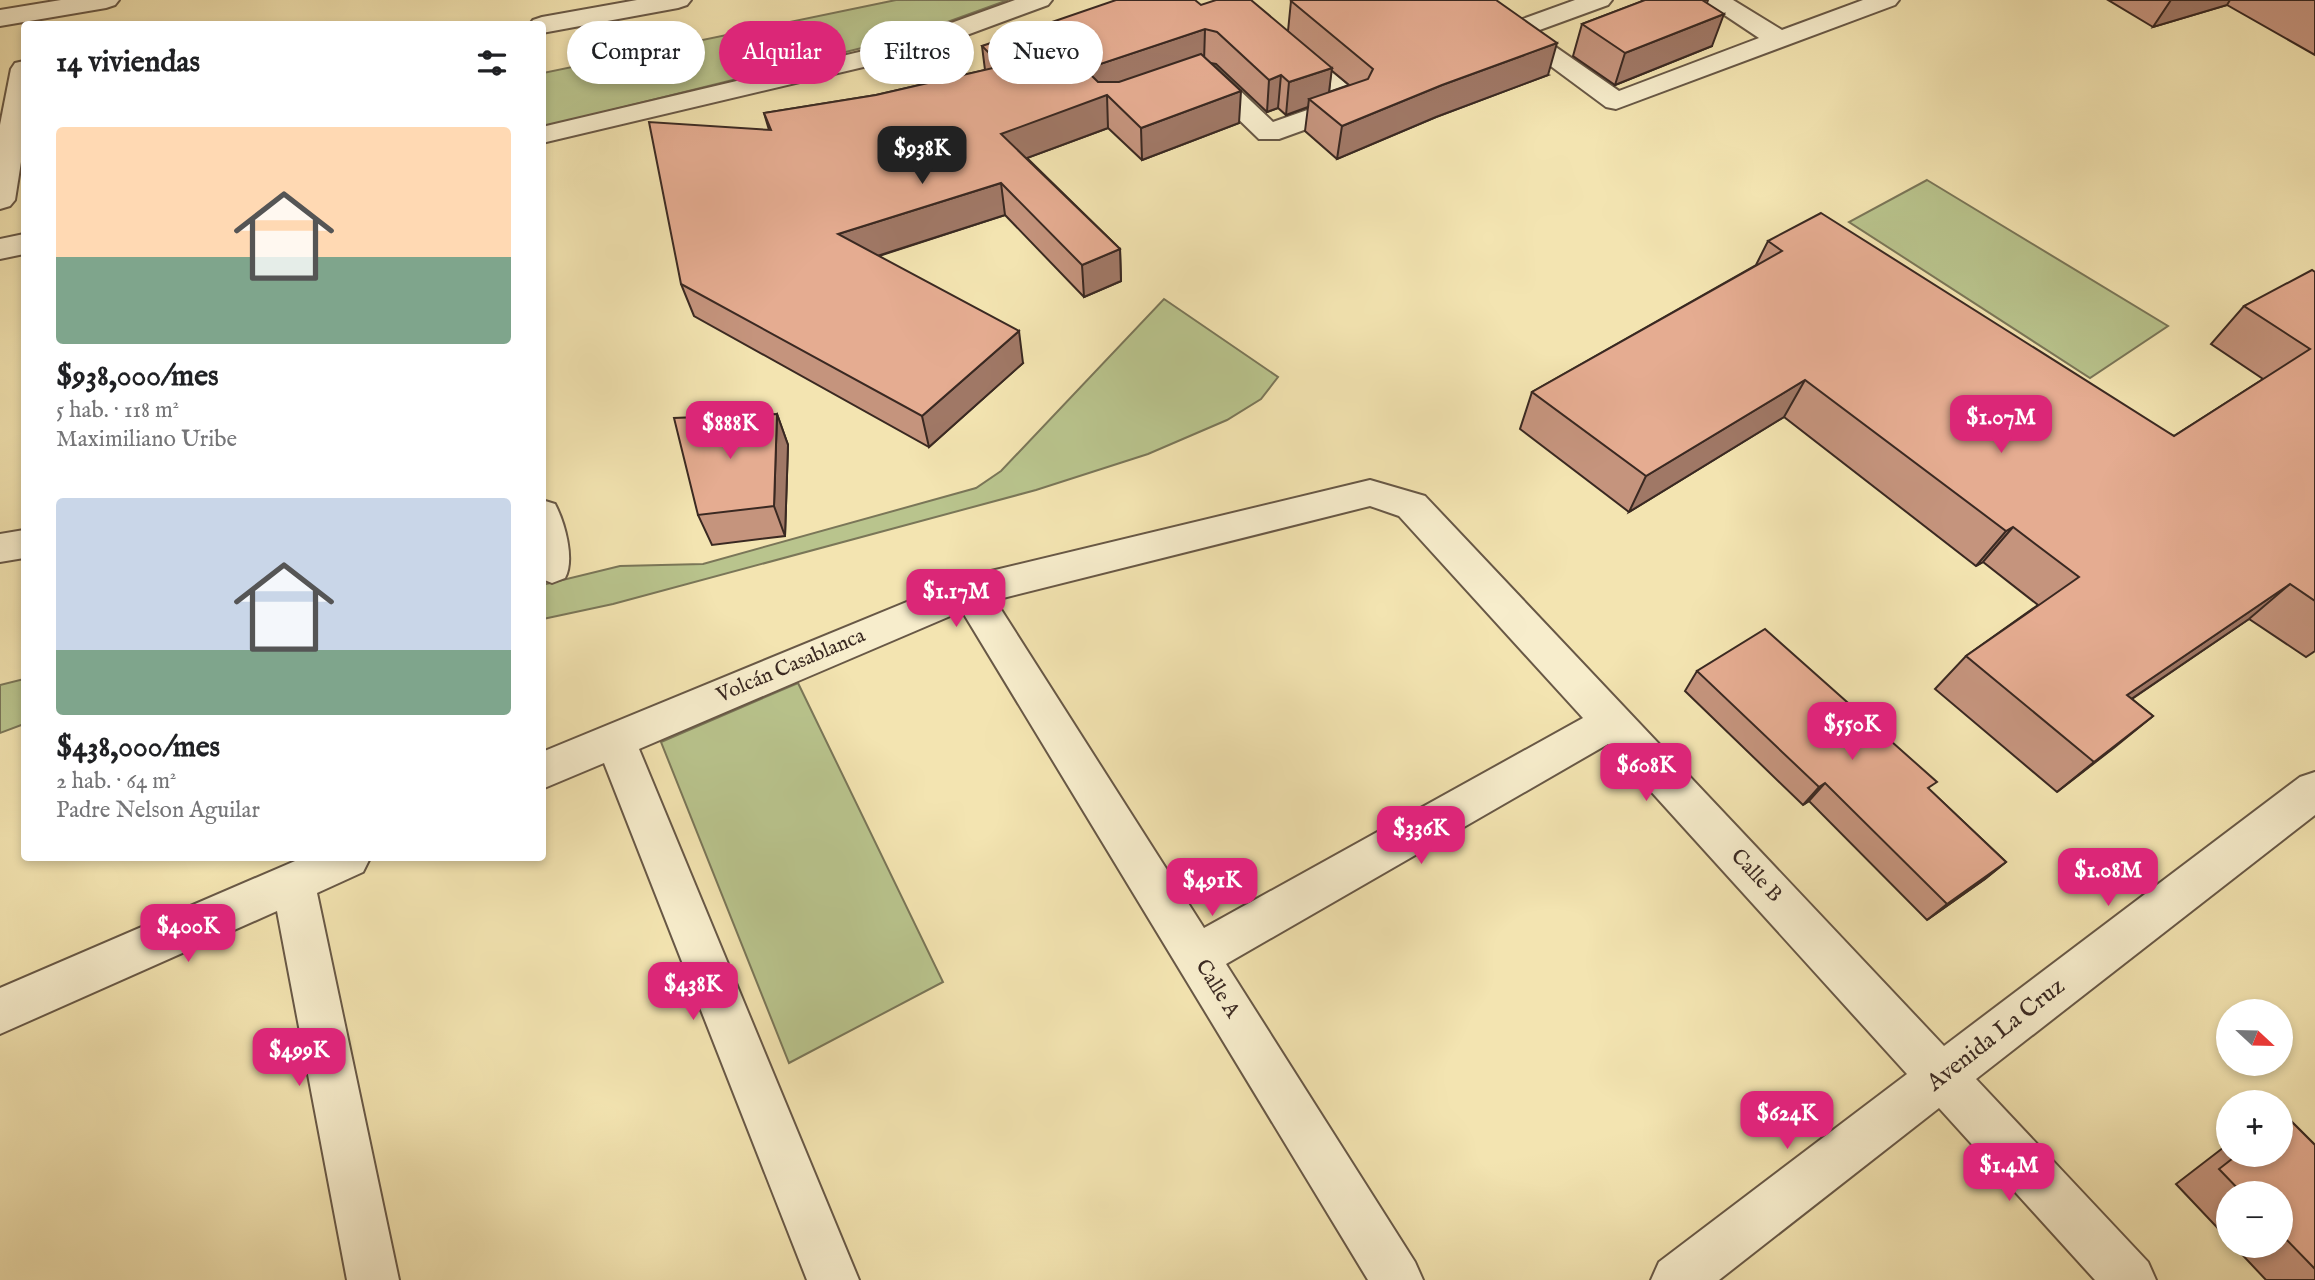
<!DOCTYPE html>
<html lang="es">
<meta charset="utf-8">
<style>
:root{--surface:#fff;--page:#f6f6f6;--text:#202124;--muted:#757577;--accent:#db2777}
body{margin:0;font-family:"IM FELL English",serif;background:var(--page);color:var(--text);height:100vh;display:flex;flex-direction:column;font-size:26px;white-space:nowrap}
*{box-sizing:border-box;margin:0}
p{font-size:23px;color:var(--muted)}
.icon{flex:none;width:38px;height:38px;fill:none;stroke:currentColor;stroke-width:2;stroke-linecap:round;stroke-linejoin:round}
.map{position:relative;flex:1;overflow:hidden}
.sheet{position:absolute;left:21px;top:21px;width:525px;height:840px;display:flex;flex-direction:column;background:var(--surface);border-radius:7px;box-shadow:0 4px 10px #0003}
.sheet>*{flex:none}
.top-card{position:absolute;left:567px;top:21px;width:665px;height:63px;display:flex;gap:14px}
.needle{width:46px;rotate:112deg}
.buttons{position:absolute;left:2216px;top:999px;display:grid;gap:14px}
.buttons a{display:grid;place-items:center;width:77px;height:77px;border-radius:50%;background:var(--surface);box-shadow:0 4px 10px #0003;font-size:35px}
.price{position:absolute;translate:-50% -60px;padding:0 16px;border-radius:14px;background:var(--accent);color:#fff;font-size:23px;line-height:46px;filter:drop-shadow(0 2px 4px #0008)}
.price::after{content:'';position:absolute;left:50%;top:42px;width:21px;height:16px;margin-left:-10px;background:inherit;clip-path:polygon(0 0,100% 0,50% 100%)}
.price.selected{background:#222;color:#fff}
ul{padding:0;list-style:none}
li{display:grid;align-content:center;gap:14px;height:371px;padding:0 35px}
li span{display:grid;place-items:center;height:217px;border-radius:7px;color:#555}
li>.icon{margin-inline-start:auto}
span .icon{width:126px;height:126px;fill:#fffc;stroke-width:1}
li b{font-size:30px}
h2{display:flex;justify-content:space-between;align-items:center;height:84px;padding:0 35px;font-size:30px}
.tag{padding:0 24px;border-radius:32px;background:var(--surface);box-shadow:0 4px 10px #0003;font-size:24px;line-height:63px}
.tag.selected{background:var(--accent);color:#fff}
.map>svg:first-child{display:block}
</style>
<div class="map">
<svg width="2315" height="1280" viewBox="0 0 2315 1280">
<rect width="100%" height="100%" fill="#f3e4b1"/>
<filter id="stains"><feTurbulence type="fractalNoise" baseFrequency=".00286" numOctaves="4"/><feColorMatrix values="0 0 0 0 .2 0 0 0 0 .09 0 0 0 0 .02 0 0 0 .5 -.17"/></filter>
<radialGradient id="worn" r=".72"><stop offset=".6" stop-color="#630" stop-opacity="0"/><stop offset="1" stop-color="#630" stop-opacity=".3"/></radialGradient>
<g fill="#b9c48d" stroke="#7a7658" stroke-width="2">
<path d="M896,0H1008L906,37L543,127V73Z"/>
<path d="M1927,180L2168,326L2090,378L1849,222Z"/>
<path d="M1164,299L1278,377L1261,399L1227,420L1148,454L1036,490L613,604L543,619L542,585L620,566L703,564L976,488L1001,471Z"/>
<path d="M24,679V724L0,733V685Z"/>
<path d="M798,683L943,982L789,1063L661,742Z"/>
</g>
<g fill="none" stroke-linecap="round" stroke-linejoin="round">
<g stroke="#685846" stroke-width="4">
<g id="minor">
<path d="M61,0H119L115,5L106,8L0,26V10Z"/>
<path d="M637,0H691L687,5L678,8L542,33V24H530L533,20L542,17Z"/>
<path d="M1015,0H1052L1048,5L910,56L542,143V127L893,44Z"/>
<path d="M1216,0H1244L1362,97L1366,103L1362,109L1279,139H1259L1200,82L1192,80L1188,74C1195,64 1203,64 1214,66L1273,122L1333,101Z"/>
<path d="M1575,0H1612L1608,5L1534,32L1619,91L1759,38L1702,0H1733L1782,30L1863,0H1899L1895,5L1616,109L1606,107L1502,30L1506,25Z"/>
<path d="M24,61V143L15,200L10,206L0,209V125L11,69L15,63Z"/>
<path d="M24,234V254L0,259V239Z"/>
<path d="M1370,480L1425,496L1944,1046L2300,777L2315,772V815L1976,1079L2148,1262L2156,1280H2095L1939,1108L1719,1280H1651L1659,1262L1907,1074L1608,744L1226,964L1415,1262L1423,1280H1368L962,611L639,749L859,1280H807L604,763L542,789V752L970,576ZM1370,506L1399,516L1583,718L1204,928L995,600Z"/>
<path d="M542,500L555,504C565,523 575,560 565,578L552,583L542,579Z"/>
<path d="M24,530V558L0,562V534Z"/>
<path d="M302,858H370L363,872L317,893L399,1280H347L277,911L0,1034V988Z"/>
</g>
</g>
<use href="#minor" fill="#f7edcc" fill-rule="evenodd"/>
</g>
<g fill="#c5947d" stroke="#3a2922" stroke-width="2" fill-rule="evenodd">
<path d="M1641,0H1708L1707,3L1712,46L1615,85L1573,56L1582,24L1643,1Z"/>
<path d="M2108,0H2315V55L2227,5L2153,27Z"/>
<path d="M1291,1L1548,75L1436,117L1337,159L1305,131L1308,107L1286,115L1278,108L1267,112L1216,64L1211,63L1239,123L1142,160L1108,128L1027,158L1120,249L1121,281L1084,297L1005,215L879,256L1023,363L929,447L694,316L681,284L769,130L764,113L876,95L985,70L982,46L1201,5L1288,31ZM1331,70L1349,85L1329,92Z"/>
<path d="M1768,241L2174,436L2263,379L2211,344L2244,306L2315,272V651L2306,657L2249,619L2132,699L2153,716L2057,792L1935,689L1966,656L2038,605L1983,562L1976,566L1784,417L1629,512L1520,429L1532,392L1756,265Z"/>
<path d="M777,414L788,445L785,536L712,545L698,515Z"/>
<path d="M1697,671L1929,789L2006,862L1985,879L1927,920L1809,801L1803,805L1685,691Z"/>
<path d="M2286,1116L2315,1145V1280H2266L2234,1246H2280V1194H2228V1239L2176,1184L2228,1144V1155H2280V1119Z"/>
</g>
<g fill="#a07866" stroke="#3a2922" stroke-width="2">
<path d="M2171,0H2230L2227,5L2153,27Z"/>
<path d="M1724,14L1712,46L1615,85L1625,53Z"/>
<path d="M1205,29L1204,62L1107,95L1108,128L1005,166L1001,134L1091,75L1097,65Z"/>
<path d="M1557,43L1548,75L1436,117L1337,159L1342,126L1442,85Z"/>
<path d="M1332,68L1328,100L1309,99L1308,107L1286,115L1289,82Z"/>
<path d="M1281,75L1278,108L1267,112L1269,80Z"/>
<path d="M1241,91L1239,123L1142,160L1141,128Z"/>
<path d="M1001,183L1005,215L846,266L838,234Z"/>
<path d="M1120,249L1121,281L1084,297L1082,265Z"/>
<path d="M1019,331L1023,363L929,447L922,416Z"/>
<path d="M1805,380L1784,417L1629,512L1646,476Z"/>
<path d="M777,414L788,445L785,536L774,506Z"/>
<path d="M2013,527L1983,562L1976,566L2006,531Z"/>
<path d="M2290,584L2249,619L2090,727L2127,695Z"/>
<path d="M2153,716L2115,747L2057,792L2094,762Z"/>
<path d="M1825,783L1809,801L1803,805L1819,787Z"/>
<path d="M2006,862L1985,879L1927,920L1947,904Z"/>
</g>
<g fill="#e5ac91" stroke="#3a2922" stroke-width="2">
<path d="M1116,0H1195L1201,5L1216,0H1251L1332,68L1289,82L1281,75L1269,80L1217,32L1205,29L1097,65L1091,75L1098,82H1119L1201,54L1241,91L1141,128L1107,95L1001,134L1120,249L1082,265L1001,183L838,234L1019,331L922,416L681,284L649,122L771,130L764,113L876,95L1002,66L982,46Z"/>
<path d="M1293,0H1496L1557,43L1442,85L1342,126L1309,99L1368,79L1373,69L1291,1Z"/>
<path d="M1645,0H1702L1724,14L1625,53L1582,24Z"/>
<path d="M1821,213L2174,436L2310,349L2244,306L2312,270L2315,272V601L2290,584L2127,695L2153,716L2094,762L1966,656L2079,577L2013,527L2006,531L1805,380L1646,476L1532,392L1782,251L1768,241Z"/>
<path d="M777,414L774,506L698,515L674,418Z"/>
<path d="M1765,629L1937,782L1928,788L2006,862L1947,904L1825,783L1819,787L1697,671Z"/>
<path d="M2286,1116L2315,1145V1269L2280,1233V1194H2243L2219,1169L2237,1155H2280V1121Z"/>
</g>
<g text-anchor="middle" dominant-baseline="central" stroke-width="7" stroke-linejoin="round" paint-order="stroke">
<g font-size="21" fill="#3a2922" stroke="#f7edcc">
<text transform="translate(791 666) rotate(-23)">Volcán Casablanca</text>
<text transform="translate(1756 876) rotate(47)">Calle B</text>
<text transform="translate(1217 989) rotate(58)">Calle A</text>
</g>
<g font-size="24" fill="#3a2922" stroke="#f7edcc">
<text transform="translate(1996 1035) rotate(-38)">Avenida La Cruz</text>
</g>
</g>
<rect width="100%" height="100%" filter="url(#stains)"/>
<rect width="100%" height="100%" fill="url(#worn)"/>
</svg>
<div class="buttons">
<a><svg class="needle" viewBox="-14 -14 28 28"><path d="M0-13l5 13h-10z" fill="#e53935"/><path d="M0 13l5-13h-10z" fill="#757577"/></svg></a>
<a>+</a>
<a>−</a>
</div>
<b class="price selected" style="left:922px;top:186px">$938K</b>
<b class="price" style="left:2001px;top:455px">$1.07M</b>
<b class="price" style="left:730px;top:461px">$888K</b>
<b class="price" style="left:956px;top:629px">$1.17M</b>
<b class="price" style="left:1852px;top:762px">$550K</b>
<b class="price" style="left:1646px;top:803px">$608K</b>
<b class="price" style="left:1421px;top:866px">$336K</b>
<b class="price" style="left:2108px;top:908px">$1.08M</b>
<b class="price" style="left:1212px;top:918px">$491K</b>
<b class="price" style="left:188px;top:964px">$400K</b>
<b class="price" style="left:693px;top:1022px">$438K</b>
<b class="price" style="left:299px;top:1088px">$499K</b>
<b class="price" style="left:1787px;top:1151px">$624K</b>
<b class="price" style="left:2009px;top:1203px">$1.4M</b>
<div class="top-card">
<a class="tag">Comprar</a>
<a class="tag selected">Alquilar</a>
<a class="tag">Filtros</a>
<a class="tag">Nuevo</a>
</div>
<section class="sheet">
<h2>14 viviendas<svg class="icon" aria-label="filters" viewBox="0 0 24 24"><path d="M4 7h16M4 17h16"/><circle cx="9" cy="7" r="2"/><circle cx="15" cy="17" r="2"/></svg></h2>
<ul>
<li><span style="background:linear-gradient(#ffd9b3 60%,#7fa58c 0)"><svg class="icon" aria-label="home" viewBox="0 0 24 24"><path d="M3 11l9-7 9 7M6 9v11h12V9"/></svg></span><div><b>$938,000/mes</b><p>5 hab. · 118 m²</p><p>Maximiliano Uribe</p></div></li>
<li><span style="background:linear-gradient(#c9d6e8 70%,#7fa58c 0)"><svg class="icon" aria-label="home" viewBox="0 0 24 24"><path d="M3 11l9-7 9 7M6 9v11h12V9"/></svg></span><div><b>$438,000/mes</b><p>2 hab. · 64 m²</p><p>Padre Nelson Aguilar</p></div></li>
</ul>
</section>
</div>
